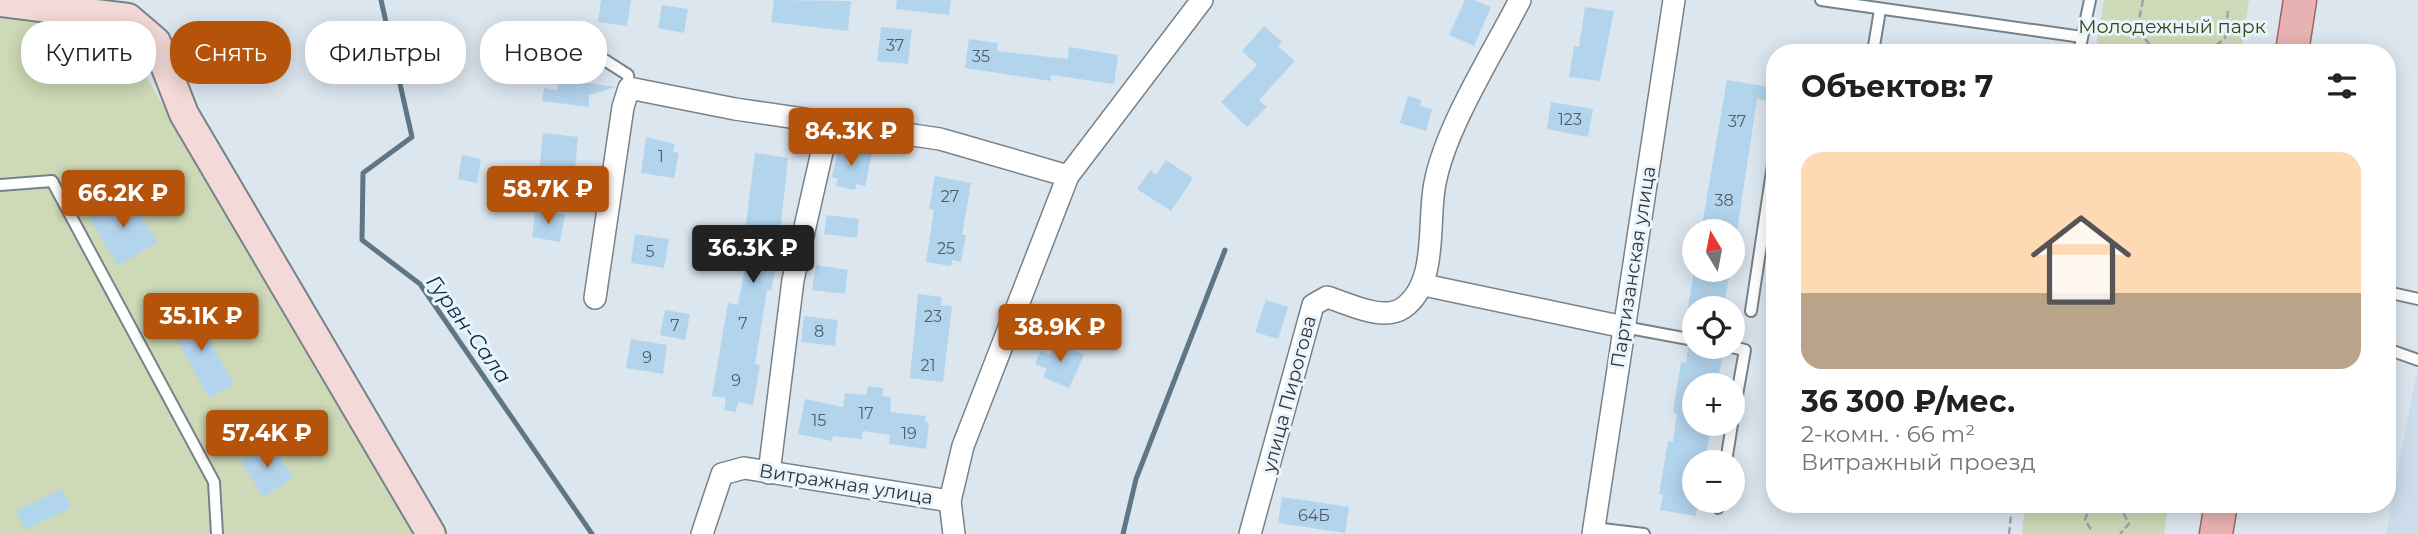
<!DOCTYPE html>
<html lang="ru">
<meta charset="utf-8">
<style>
:root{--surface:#fff;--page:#f2f2f2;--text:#202124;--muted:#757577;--line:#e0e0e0;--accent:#b45309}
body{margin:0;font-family:Montserrat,sans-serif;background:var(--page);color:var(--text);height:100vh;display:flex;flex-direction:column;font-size:26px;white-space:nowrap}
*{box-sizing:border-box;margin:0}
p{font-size:23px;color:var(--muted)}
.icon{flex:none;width:38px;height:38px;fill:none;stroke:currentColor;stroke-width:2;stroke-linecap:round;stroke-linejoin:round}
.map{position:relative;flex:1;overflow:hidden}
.details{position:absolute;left:1766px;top:44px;width:630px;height:469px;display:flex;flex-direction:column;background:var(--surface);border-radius:28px;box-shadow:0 4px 18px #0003}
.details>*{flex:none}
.guide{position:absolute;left:21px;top:21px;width:665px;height:63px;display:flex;gap:14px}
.needle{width:46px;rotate:350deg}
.tools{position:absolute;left:1682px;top:219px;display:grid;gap:14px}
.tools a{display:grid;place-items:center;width:63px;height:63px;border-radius:50%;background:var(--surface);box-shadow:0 4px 18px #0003;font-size:35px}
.price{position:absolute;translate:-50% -60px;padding:0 16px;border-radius:7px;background:var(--accent);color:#fff;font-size:23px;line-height:46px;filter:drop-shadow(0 2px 4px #0008)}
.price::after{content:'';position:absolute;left:50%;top:42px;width:21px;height:16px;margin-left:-10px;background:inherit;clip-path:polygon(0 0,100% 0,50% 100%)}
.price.current{background:#222;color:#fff}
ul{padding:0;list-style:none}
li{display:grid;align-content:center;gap:14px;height:371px;padding:0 35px}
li+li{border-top:2px solid var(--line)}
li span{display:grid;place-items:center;height:217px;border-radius:21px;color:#555}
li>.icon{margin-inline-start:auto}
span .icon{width:126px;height:126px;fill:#fffc;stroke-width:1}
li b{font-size:30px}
h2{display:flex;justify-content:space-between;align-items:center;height:84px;padding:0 35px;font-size:30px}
.pill{padding:0 24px;border-radius:28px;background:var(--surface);box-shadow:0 4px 18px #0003;font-size:24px;line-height:63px}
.pill.current{background:var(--accent);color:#fff}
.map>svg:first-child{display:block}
</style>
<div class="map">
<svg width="2418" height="534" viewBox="0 0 2418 534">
<rect width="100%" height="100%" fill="#dce6ef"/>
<path fill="#ccdcea" d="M2418,367V534H2386L2401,453Z"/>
<g fill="#cdd9b7">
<path d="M2104,0H2249L2241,52H2095Z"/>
<path d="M0,15L118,28L413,534H0Z"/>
<path d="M2025,504H2168L2164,534H2022Z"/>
</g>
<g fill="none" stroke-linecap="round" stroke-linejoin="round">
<g stroke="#5f7687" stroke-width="5">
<path d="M381,0L412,137L363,173L362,240L420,284L592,534"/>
<path d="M1123,534L1136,479L1225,250"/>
</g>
</g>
<g fill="#b3d4ed">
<path d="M601,0H631L627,26L598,22Z"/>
<path d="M774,0L851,1L848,31L771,22Z"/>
<path d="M897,0H951L949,15L896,9Z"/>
<path d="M1465,0H1474L1491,7L1474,46L1449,35Z"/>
<path d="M662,5L688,9L684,33L658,28Z"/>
<path d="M1585,7L1614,11L1600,81L1569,77L1574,46L1579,47Z"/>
<path d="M1264,26L1282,42L1278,46L1295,61L1259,100L1267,107L1247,127L1221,102L1257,65L1242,51Z"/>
<path d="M881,27L912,30L908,64L877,61Z"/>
<path d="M969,39L998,43L997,51L1068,59L1069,47L1118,55L1114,84L1051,75V81L965,68Z"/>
<path d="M565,75L587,78V83L616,87L589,95V107L542,101L544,88L557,90L558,83L564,84Z"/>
<path d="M1727,80L1774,88V102L1757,99L1737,231H1701Z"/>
<path d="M1408,96L1421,100L1420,106L1432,109L1426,131L1400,123Z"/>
<path d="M1551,102L1593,109L1588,137L1547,129Z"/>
<path d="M543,133L578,137L575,169L540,166Z"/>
<path d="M646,137L675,144L673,152L679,153L674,178L641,173Z"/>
<path d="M839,146L872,153L865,186L856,184L855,190L836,186L838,179L832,177Z"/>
<path d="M755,153L788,158L777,262L771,290H767L755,364L760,365L753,405L738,402L736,412L724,410L726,398L712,396L728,303L738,305L750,240L744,239Z"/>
<path d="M462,155L481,159L477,183L458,179Z"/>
<path d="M1166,160L1193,178L1171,211L1137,189L1150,170L1156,175Z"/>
<path d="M935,176L971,183L962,235H966L961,262L952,260L951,266L926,262L934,210L929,209Z"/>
<path d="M128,194L157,242L118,266L89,218Z"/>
<path d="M535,210L565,214L560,242L532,237Z"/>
<path d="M827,215L859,219L857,238L824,234Z"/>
<path d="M635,234L669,239L664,268L631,263Z"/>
<path d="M816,265L848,270L845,294L812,290Z"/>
<path d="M1694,270H1730L1724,308H1688Z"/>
<path d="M918,294L942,297L941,305L952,306L943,382L910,378Z"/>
<path d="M1266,300L1288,307L1278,339L1255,332Z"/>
<path d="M192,309L234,384L209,398L167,322Z"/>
<path d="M665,310L690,314L685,340L660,335Z"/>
<path d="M804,316L838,320L835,346L801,342Z"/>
<path d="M631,339L667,345L663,374L626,368Z"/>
<path d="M1056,342L1084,355L1069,388L1043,377L1047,369L1035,364L1041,351L1050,355Z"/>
<path d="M1688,347L1723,352L1717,385H1694V424H1711L1705,462H1694V500H1698L1696,516L1660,510L1663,495L1659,494L1668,441L1673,442L1677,414L1673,412L1681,362L1686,363Z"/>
<path d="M868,386L883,388L882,396L891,397L890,412L926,416L925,422L929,423L926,449L889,444L890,435L863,431L862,439L833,436L832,441L798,434L805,399L843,407L845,393L866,395Z"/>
<path d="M271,443L293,478L263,497L241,461Z"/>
<path d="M62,489L71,508L25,530L16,511Z"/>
<path d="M1282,497L1349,507L1345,533L1278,523Z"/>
</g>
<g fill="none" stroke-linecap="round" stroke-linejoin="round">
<g stroke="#788289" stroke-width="14">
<g id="service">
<path d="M1821,0L2082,37"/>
<path d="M525,44L603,59L628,75L629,88"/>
<path d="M1873,52L1880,10"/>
<path d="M2079,52L2090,0"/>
<path d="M0,185L52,181L214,482L217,534"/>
<path d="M2387,292L2418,299"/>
<path d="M1751,311L1774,158"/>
<path d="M1624,327L1694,340"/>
<path d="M1727,346L1745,350L1732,423"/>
<path d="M2387,349L2418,360"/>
<path d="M1726,462L1732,424"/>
<path d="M1718,508L1719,500"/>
<path d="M1594,528L1644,534"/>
</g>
</g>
<g stroke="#788289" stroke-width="24">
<g id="minor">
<path d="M1424,285L1624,327"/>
<path d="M595,298L623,107L629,88L735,109L940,139L1068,176"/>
<path d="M769,473L793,280L829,121"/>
<path d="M702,534L722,474L744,468L950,501"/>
<path d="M954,534L950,501L963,446L1068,176L1202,0"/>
<path d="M1250,534L1313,305L1327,297C1347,303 1383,322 1403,308C1439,283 1427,222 1435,183C1446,126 1493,53 1520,0"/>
<path d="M1593,534L1674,0"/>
</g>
</g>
<g stroke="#788289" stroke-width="32">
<path id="secondary" d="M0,2L128,18L156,42L184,114L431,534"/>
</g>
<g stroke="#9e6566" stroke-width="35">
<g id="primary">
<path d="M2292,52L2300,0"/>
<path d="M2216,534L2221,504"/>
</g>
</g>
<g stroke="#9ca4ab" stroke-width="2.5" stroke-dasharray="7 3.5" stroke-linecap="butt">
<path d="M2143,0L2137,29L2156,52"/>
<path d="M2208,52L2225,38L2228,11"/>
<path d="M2091,504L2085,520L2092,531"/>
<path d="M2119,504L2129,524L2120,534"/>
<path d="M2009,534L2012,504"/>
</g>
<use href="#service" stroke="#fff" stroke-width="10"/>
<use href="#minor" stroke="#fff" stroke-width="21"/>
<use href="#secondary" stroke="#f3d9d8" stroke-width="28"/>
<use href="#primary" stroke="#e8b2b2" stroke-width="32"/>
</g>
<g text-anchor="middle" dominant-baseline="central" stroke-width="6" stroke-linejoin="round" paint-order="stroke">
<g font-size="16" fill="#525e66">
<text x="895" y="45">37</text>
<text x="981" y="56">35</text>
<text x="1570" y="119">123</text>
<text x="1737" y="121">37</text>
<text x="661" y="156">1</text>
<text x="950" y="196">27</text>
<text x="1724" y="200">38</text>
<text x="946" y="248">25</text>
<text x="650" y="251">5</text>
<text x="933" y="316">23</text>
<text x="743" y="323">7</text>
<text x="675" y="325">7</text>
<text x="819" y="331">8</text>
<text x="647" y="357">9</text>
<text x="928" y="365">21</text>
<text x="736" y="380">9</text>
<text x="866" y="413">17</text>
<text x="819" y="420">15</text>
<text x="909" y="433">19</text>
<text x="1314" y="515">64Б</text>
</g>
<g font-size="19" fill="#38460f" stroke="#e9f4fc">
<text x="2172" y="26">Молодежный парк</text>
</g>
<g font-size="19" fill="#323639" stroke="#e9f4fc">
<text transform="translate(1633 267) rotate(-81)">Партизанская улица</text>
<text transform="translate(1289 394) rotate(-75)">улица Пирогова</text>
<text transform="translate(846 484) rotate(9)">Витражная улица</text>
</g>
<g font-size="21" font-style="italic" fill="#032f48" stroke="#e9f4fc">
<text transform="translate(469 329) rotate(54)">Гурвн-Сала</text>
</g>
</g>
</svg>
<div class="tools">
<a><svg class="needle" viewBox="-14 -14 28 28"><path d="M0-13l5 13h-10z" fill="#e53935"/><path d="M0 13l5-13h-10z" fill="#757577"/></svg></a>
<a><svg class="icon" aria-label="locate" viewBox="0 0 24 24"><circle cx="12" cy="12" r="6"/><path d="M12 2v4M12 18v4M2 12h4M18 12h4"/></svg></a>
<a>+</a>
<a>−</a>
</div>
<b class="price" style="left:851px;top:168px">84.3K ₽</b>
<b class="price" style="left:548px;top:226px">58.7K ₽</b>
<b class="price" style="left:123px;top:230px">66.2K ₽</b>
<b class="price current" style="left:753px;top:285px">36.3K ₽</b>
<b class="price" style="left:201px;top:353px">35.1K ₽</b>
<b class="price" style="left:1060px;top:364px">38.9K ₽</b>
<b class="price" style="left:267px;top:470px">57.4K ₽</b>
<div class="guide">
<a class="pill">Купить</a>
<a class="pill current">Снять</a>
<a class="pill">Фильтры</a>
<a class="pill">Новое</a>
</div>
<section class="details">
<h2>Объектов: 7<svg class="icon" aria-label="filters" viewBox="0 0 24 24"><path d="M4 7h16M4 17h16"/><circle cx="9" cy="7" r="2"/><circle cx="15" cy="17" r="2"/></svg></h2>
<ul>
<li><span style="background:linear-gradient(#ffd9b3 65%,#b9a48a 0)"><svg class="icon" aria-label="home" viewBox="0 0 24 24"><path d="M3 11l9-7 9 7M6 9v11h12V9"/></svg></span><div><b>36 300 ₽/мес.</b><p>2-комн. · 66 m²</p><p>Витражный проезд</p></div></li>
</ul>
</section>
</div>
